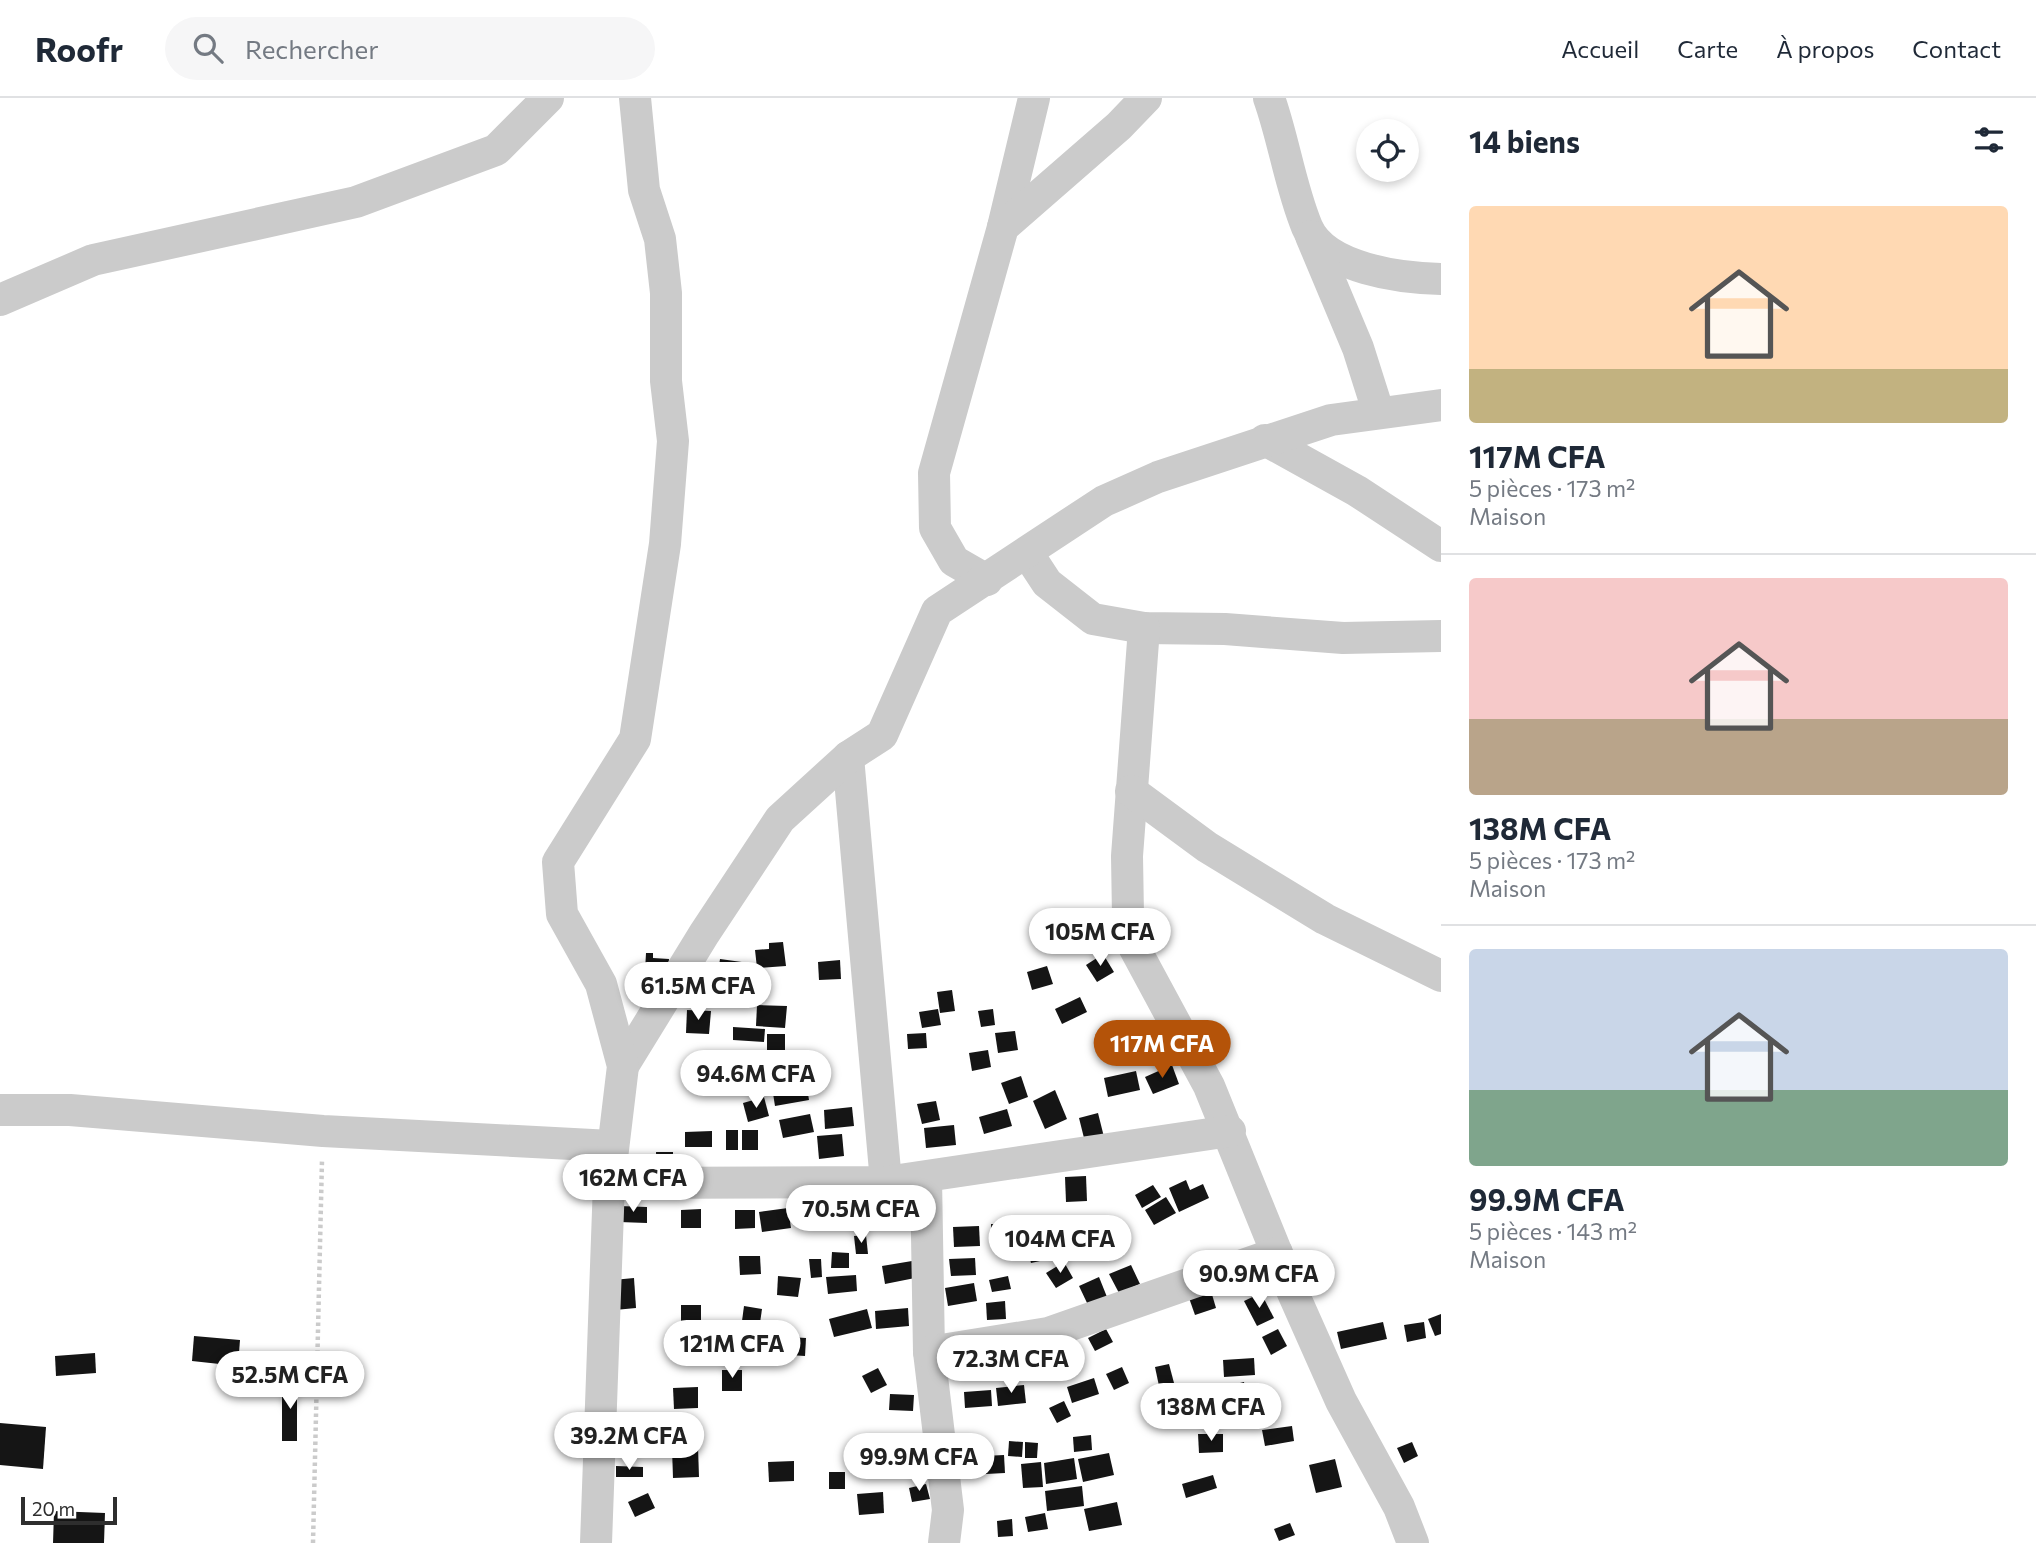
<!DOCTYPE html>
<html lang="fr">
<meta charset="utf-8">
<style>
:root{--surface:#fff;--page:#f6f6f7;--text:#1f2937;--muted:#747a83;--line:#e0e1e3;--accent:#b45309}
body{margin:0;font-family:Commissioner,sans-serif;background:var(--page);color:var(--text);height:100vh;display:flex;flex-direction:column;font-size:26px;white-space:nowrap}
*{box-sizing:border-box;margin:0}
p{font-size:23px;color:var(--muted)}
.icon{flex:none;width:38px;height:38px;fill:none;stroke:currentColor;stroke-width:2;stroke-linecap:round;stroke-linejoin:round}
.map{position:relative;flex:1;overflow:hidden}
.details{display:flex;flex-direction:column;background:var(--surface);width:595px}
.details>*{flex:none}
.fabs{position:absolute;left:1356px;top:21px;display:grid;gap:14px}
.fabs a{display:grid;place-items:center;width:63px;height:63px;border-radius:50%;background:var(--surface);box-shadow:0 4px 10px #0003;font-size:35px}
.scale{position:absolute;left:21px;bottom:18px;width:96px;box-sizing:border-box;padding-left:7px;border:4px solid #2e2e2e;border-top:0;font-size:19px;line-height:24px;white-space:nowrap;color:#2e2e2e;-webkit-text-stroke:5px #fff;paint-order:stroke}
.price{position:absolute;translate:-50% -60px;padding:0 16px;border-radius:24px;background:#fff;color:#222;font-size:23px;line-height:46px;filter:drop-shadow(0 2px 4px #0008)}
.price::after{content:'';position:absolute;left:50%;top:42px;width:21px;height:16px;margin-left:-10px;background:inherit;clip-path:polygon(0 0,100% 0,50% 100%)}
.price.on{background:var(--accent);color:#fff}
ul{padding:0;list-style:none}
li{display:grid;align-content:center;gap:14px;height:371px;padding:0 28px}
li+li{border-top:2px solid var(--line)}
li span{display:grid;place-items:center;height:217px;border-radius:7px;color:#555}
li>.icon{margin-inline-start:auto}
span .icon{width:126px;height:126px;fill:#fffc;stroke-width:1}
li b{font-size:30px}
h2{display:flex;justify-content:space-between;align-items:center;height:84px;padding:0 28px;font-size:30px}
header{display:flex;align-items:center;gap:42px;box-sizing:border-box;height:98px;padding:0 35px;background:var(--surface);border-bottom:2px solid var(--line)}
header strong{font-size:33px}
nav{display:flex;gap:38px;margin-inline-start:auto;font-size:24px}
.search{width:490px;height:63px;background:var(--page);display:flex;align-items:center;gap:18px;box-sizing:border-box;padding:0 24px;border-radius:38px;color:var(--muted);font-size:26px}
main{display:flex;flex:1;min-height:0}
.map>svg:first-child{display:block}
</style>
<header>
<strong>Roofr</strong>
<div class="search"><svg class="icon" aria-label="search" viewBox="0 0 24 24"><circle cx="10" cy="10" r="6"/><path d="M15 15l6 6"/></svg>Rechercher</div>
<nav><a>Accueil</a><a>Carte</a><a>À propos</a><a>Contact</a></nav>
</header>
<main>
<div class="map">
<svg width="1441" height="1445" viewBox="0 0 1441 1445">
<rect width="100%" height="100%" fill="#fff"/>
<g fill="#151515">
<path d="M783,844L786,868L757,870L755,852L769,851V845Z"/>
<path d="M646,855H653V860L669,861L668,875L645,873Z"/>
<path d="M1103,856L1114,874L1097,884L1086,867Z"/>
<path d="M720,861L749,865L746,884L717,881Z"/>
<path d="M840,862L841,881L819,882L818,864Z"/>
<path d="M1047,868L1053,886L1032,892L1027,874Z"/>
<path d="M952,892L955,913L940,915L937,894Z"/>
<path d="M1080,899L1087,914L1062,926L1055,911Z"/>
<path d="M757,907L787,908L785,930L756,928Z"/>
<path d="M938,911L941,927L922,930L919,914Z"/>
<path d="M993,911L995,927L981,929L978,913Z"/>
<path d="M687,912L711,913L709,936L686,935Z"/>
<path d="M733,929L765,931L764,944L733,942Z"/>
<path d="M1015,933L1018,952L998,955L995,935Z"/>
<path d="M926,935L927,950L908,951L907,936Z"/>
<path d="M767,936H785V957L767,956Z"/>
<path d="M988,952L991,969L972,973L969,955Z"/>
<path d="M1172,967L1179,986L1153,996L1145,979Z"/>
<path d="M1136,973L1140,992L1108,999L1104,980Z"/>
<path d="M1021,978L1028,999L1009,1006L1001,985Z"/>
<path d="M806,983L809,1002L775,1008L772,989Z"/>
<path d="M1055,992L1067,1021L1045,1031L1033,1003Z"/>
<path d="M764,999L769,1018L748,1024L743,1005Z"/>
<path d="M936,1003L940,1022L922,1026L917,1006Z"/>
<path d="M852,1009L854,1028L825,1031L824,1012Z"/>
<path d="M1007,1011L1012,1028L984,1036L979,1019Z"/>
<path d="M1098,1015L1105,1043L1086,1048L1079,1020Z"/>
<path d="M810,1016L814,1034L783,1040L779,1022Z"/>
<path d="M954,1027L956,1047L926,1050L924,1030Z"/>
<rect x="726" y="1032" width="12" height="20"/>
<rect x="742" y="1032" width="16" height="20"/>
<path d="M712,1033V1049H685V1034Z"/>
<path d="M842,1036L844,1058L819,1061L817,1038Z"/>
<path d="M656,1054H673V1078L657,1079Z"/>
<path d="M1086,1078L1087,1103L1066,1104L1065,1079Z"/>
<path d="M1186,1082L1190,1092L1203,1086L1209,1100L1179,1114L1169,1090Z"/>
<path d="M1153,1087L1161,1099L1142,1110L1135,1097Z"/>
<path d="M1166,1099L1176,1115L1154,1127L1145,1112Z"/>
<path d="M846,1101L848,1128L835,1129L833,1102Z"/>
<path d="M903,1105L907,1123L874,1130L871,1113Z"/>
<path d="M619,1108L647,1109V1125L619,1124Z"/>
<path d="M788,1110L791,1130L762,1134L759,1114Z"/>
<path d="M701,1111V1130H681V1112Z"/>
<path d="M735,1112H755V1130L735,1131Z"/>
<path d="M1107,1122L1116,1138L1091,1153L1082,1137Z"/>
<path d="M856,1123H868L869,1133L857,1134Z"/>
<path d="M991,1126H1009L1011,1148H992Z"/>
<path d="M979,1128L980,1148L954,1149L953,1129Z"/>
<path d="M866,1137L868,1156H856L854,1138Z"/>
<path d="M1054,1139L1058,1159L1031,1165L1026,1145Z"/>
<path d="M832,1154L849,1155V1170H831Z"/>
<path d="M739,1158H760L761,1176L740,1177Z"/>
<path d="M975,1160L976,1177L951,1178L949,1161Z"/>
<path d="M809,1161H821L822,1179L811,1180Z"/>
<path d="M912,1163L915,1180L885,1186L882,1168Z"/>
<path d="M1064,1164L1073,1180L1056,1190L1046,1175Z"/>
<path d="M1131,1167L1140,1186L1119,1195L1109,1176Z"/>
<path d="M856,1177L857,1193L828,1196L826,1179Z"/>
<path d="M778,1178L801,1180L798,1199L777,1197Z"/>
<path d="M1008,1178L1011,1191L992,1194L989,1182Z"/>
<path d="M1099,1179L1107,1199L1088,1207L1079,1188Z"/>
<path d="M634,1180L636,1210L615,1212L613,1182Z"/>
<path d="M974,1185L977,1203L948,1208L945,1190Z"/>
<path d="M1211,1193L1216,1210L1195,1217L1189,1200Z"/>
<path d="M1261,1195L1274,1220L1257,1228L1244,1203Z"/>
<path d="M1005,1203L1006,1221L987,1222L986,1205Z"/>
<rect x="681" y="1207" width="20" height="28"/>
<path d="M744,1208L762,1211L760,1225L742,1223Z"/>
<path d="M908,1210L909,1228L876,1231L875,1213Z"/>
<path d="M867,1211L872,1230L834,1239L829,1221Z"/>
<path d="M1441,1216V1236L1435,1238L1428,1221Z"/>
<path d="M1383,1224L1387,1241L1341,1251L1337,1234Z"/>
<path d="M1424,1224L1426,1240L1407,1244L1404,1227Z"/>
<path d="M1106,1231L1113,1244L1095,1253L1088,1240Z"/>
<path d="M1278,1231L1287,1248L1271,1257L1262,1239Z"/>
<path d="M194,1238L240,1242L238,1268L192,1263Z"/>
<path d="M774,1238L806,1240L805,1258L773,1256Z"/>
<path d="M677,1248H702L701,1265H677Z"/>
<path d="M1054,1248L1059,1266L1044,1272L1038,1254Z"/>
<path d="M95,1255L96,1275L56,1278L55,1258Z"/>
<path d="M1254,1260L1255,1277L1224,1279L1223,1262Z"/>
<path d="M1169,1266L1174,1285L1159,1288L1155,1269Z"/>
<path d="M1122,1269L1129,1285L1114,1292L1106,1276Z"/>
<path d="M878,1270L887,1287L871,1295L862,1278Z"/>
<rect x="722" y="1272" width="20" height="21"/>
<path d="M1094,1280L1099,1296L1072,1305L1067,1289Z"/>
<rect x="282" y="1284" width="15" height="59"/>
<path d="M1244,1284L1247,1302L1232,1305L1228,1288Z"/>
<path d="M1024,1287L1026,1305L998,1308L996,1290Z"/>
<path d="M698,1289V1310L674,1311L673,1290Z"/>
<path d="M991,1292L992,1308L965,1310L964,1294Z"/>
<path d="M1188,1292H1215V1308L1188,1309Z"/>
<path d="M890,1296L914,1297L913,1313L889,1312Z"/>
<path d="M1064,1303L1071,1318L1057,1325L1049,1310Z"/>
<path d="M0,1325L46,1329L43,1371L0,1367Z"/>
<path d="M1292,1328L1294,1343L1265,1348L1262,1332Z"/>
<path d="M1198,1336H1223V1354L1199,1355Z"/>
<path d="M1091,1337L1092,1352L1074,1354L1073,1339Z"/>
<path d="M1009,1343L1023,1344L1022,1359L1008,1358Z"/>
<path d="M1025,1344L1038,1345L1037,1360H1025Z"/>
<path d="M1412,1344L1418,1358L1404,1365L1397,1350Z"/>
<path d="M698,1349L699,1379L673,1380L672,1350Z"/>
<path d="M1109,1355L1114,1377L1083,1384L1078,1361Z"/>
<path d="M1004,1357L1005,1375L986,1376L984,1358Z"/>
<path d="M977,1359V1373L955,1374V1360Z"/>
<path d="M1074,1360L1077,1381L1046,1386L1044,1365Z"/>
<path d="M1335,1361L1342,1389L1316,1395L1309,1367Z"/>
<path d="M794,1363V1383L769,1384L768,1364Z"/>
<path d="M1041,1364L1043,1389L1023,1390L1021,1366Z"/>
<path d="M616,1368L643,1369V1379H616Z"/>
<rect x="829" y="1374" width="16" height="17"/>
<path d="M1213,1377L1217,1390L1186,1400L1182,1386Z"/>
<path d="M926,1386L930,1401L912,1404L909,1390Z"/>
<path d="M1082,1388L1084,1408L1047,1413L1045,1393Z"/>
<path d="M883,1394L884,1415L859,1417L857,1396Z"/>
<path d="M648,1395L655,1410L635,1419L628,1404Z"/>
<path d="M1117,1404L1122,1427L1089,1433L1084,1411Z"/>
<path d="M54,1413L105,1415L104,1445H53Z"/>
<path d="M1045,1415L1048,1431L1028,1434L1025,1419Z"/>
<path d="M1012,1421L1013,1438L998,1439L997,1423Z"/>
<path d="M1290,1425L1295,1437L1279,1443L1274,1431Z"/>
</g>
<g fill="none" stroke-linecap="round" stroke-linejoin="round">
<path stroke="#cbcbcb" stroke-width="4.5" stroke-dasharray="3.5 3.5" stroke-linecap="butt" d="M313,1445L322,1062"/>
<g stroke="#cbcbcb" stroke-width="32">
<path d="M1269,0C1284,42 1290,88 1307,129C1325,171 1401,180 1441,181"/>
<path d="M1003,129L1034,0"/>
<path d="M1311,138L1358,250L1378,313"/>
<path d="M0,202L93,162L356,104L496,52L548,0"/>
<path d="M1265,342L1357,393L1441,448"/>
<path d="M1028,456L1047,485L1093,521L1144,530L1225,531L1343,540L1441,538"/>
<path d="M987,482L954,463L935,430L934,375L1003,129L1119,28L1146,0"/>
<path d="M1144,530L1127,758L1128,818L1134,849L1209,988L1293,1195L1341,1303L1399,1409L1413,1445"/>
<path d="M848,659L886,1084"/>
<path d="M1131,693L1207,749L1325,821L1441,878"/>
<path d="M623,968L704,836L780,721L848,659L882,637L937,513L1104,403L1158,379L1331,322L1441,307"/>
<path d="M0,1012H70L323,1033L611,1048"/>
<path d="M926,1080L929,1254L948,1412L944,1445"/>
<path d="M609,1085L886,1084L1230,1033"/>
<path d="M929,1254L1048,1235L1277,1155"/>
<path d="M596,1445L609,1085L623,968L601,886L562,816L558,764L635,641L665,446L673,343L666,283V195L660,141L644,92L635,0"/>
</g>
</g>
</svg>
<div class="fabs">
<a><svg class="icon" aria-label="locate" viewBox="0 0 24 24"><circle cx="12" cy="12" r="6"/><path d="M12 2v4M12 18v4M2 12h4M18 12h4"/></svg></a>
</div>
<div class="scale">20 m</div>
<b class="price" style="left:1100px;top:870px">105M CFA</b>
<b class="price" style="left:698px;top:924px">61.5M CFA</b>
<b class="price on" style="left:1162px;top:982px">117M CFA</b>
<b class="price" style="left:756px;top:1012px">94.6M CFA</b>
<b class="price" style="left:633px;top:1116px">162M CFA</b>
<b class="price" style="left:861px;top:1147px">70.5M CFA</b>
<b class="price" style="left:1060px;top:1177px">104M CFA</b>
<b class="price" style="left:1259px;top:1212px">90.9M CFA</b>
<b class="price" style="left:732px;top:1282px">121M CFA</b>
<b class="price" style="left:1011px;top:1297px">72.3M CFA</b>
<b class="price" style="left:290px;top:1313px">52.5M CFA</b>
<b class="price" style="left:1211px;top:1345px">138M CFA</b>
<b class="price" style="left:629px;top:1374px">39.2M CFA</b>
<b class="price" style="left:919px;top:1395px">99.9M CFA</b>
</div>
<section class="details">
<h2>14 biens<svg class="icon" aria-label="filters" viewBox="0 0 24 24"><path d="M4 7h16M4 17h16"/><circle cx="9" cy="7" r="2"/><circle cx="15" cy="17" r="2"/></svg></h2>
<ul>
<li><span style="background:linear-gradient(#ffd9b3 75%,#c2b280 0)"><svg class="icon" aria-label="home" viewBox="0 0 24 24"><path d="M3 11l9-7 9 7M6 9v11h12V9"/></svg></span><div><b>117M CFA</b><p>5 pièces · 173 m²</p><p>Maison</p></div></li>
<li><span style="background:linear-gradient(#f6c9c9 65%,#b9a48a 0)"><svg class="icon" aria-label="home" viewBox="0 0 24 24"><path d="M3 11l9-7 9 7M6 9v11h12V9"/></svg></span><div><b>138M CFA</b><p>5 pièces · 173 m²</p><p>Maison</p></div></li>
<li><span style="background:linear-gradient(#c9d6e8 65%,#7fa58c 0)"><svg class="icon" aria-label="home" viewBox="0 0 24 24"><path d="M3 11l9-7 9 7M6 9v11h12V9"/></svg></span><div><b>99.9M CFA</b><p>5 pièces · 143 m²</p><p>Maison</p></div></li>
</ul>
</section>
</main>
